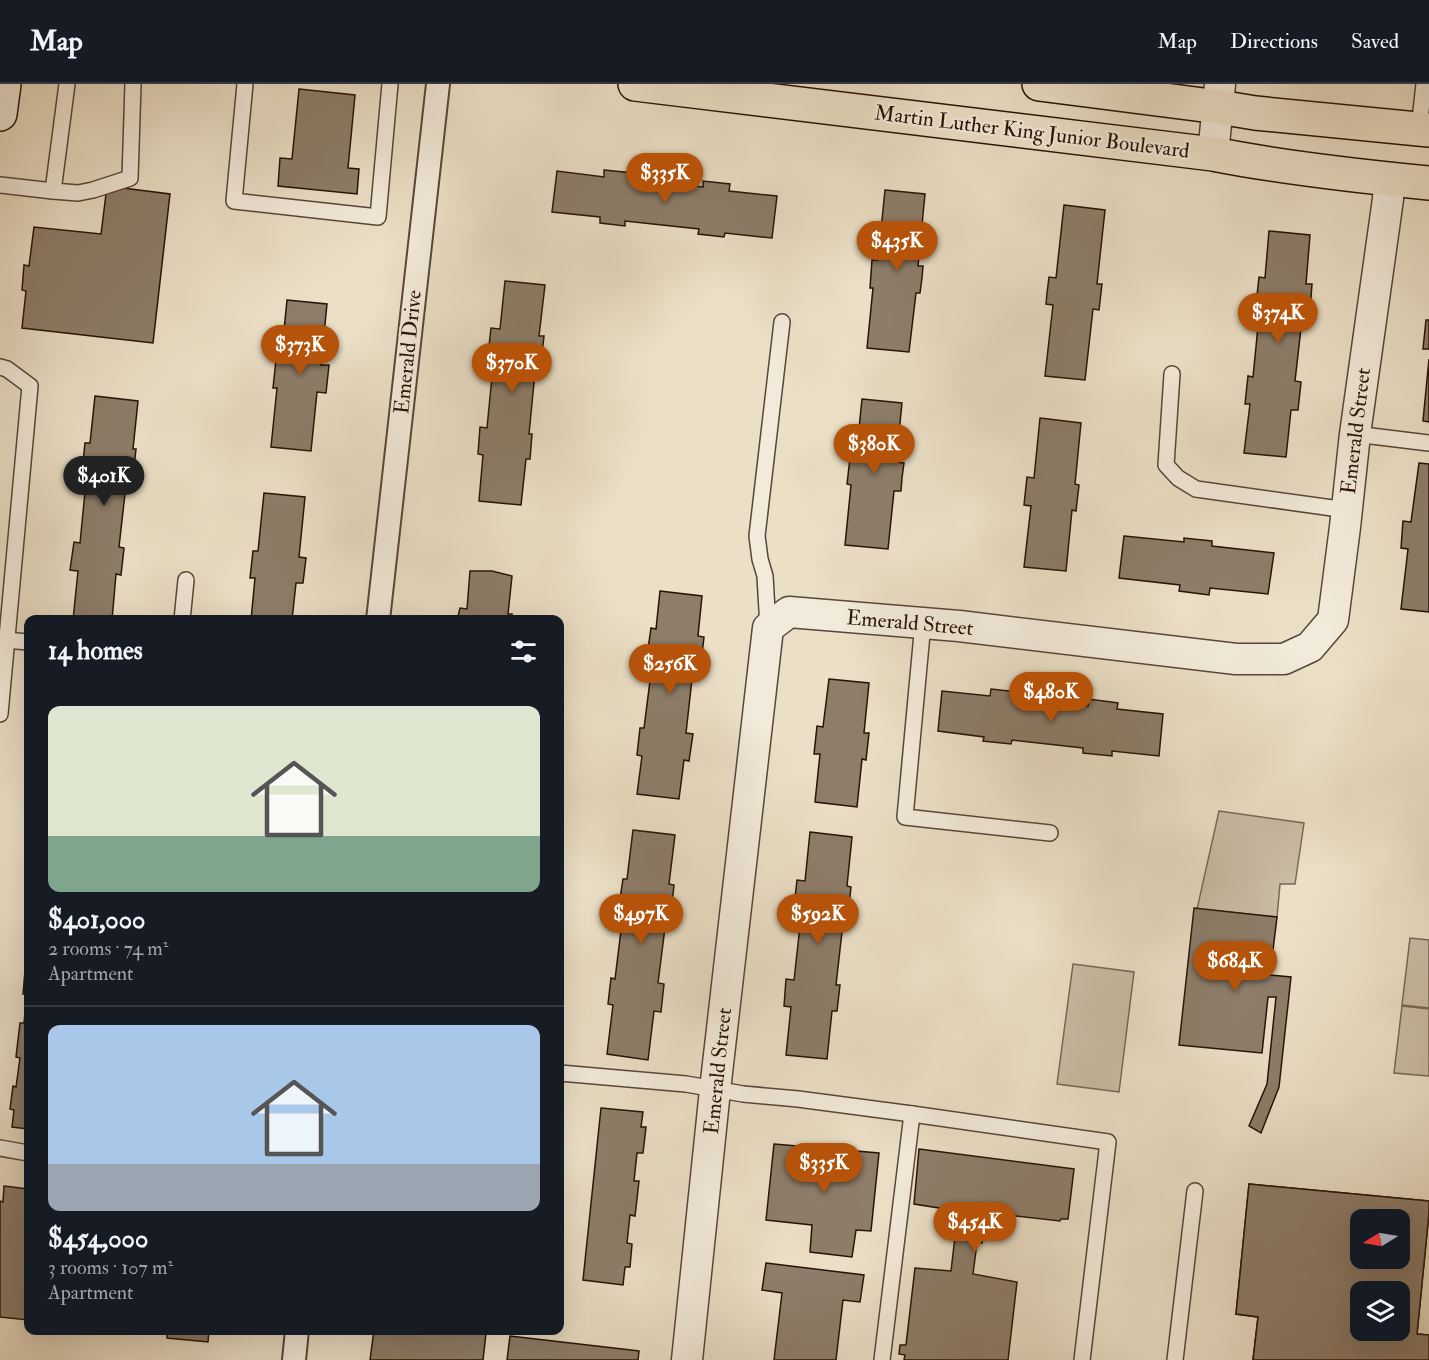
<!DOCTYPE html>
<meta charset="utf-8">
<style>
:root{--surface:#171b24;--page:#20242c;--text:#f1f3f6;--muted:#9ea1a6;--line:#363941;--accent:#b45309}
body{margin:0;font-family:"IM FELL Double Pica",serif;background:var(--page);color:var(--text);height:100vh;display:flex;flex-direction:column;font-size:22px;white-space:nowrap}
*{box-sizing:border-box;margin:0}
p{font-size:20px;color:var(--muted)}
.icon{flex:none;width:33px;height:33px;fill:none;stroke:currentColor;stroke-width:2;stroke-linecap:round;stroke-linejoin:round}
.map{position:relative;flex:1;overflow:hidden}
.panel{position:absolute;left:24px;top:531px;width:540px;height:720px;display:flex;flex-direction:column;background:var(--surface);border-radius:12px;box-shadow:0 6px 24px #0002}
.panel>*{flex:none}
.needle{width:39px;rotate:259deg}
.buttons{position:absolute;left:1350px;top:1125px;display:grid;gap:12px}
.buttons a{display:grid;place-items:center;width:60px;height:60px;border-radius:12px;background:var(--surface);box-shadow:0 6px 24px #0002;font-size:30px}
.price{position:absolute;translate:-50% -51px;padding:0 14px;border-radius:21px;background:var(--accent);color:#fff;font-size:20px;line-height:39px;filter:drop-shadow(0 2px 3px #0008)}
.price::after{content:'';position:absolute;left:50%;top:36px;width:18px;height:14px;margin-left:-9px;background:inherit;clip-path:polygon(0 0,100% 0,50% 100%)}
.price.on{background:#222;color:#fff}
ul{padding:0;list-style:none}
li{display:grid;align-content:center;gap:12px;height:318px;padding:0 24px}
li+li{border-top:2px solid var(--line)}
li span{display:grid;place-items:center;height:186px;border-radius:12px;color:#555}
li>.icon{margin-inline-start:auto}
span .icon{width:108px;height:108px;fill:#fffc;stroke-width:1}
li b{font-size:26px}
h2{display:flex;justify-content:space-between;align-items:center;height:72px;padding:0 24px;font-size:26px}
header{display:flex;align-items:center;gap:36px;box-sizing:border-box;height:84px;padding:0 30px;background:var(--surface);border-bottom:2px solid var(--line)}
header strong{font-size:28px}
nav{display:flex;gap:33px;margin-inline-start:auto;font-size:21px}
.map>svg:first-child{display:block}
</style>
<header>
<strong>Map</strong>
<nav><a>Map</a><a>Directions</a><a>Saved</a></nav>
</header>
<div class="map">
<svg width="1429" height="1276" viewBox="0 0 1429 1276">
<rect width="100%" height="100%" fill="#ebdfc6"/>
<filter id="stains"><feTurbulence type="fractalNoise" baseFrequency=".00333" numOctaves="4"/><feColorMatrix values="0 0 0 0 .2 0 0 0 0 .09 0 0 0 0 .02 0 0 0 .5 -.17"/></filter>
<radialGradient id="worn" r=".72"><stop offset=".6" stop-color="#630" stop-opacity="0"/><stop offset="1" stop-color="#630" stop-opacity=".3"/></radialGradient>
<g fill="#cabca6" stroke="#786856" stroke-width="1.5">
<path d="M1219,727L1304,739L1295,800H1280L1277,833L1197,825Z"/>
<path d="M1410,854L1429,856V924L1402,921Z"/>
<path d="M1073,880L1134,888L1119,1008L1057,1000Z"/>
<path d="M1402,922L1429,925V992L1394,989Z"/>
</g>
<g fill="#8d7d6a" stroke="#271307" stroke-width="1.5" fill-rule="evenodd">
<path d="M299,5L355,11L348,84L359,85L357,110L278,102L280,74L292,75Z"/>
<path d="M604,86L633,89L632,95L703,103V97L730,100L729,107L777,112L772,154L725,149L724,153L698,150L699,145L625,137V142L600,139V133L552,128L557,87L604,93Z"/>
<path d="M107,102L170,110L153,259L22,244L26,207L22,206L24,181L29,182L34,143L101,150Z"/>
<path d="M885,106L925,110L918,182H923L922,194L920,209H916L909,268L867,264L873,204H870L872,176H878Z"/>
<path d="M1064,121L1105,126L1097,200H1102L1099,226L1093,225L1085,296L1045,292L1053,221L1046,220L1047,209L1049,193L1056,194Z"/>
<path d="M1269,147L1310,151L1306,200H1312L1310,227H1303L1295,297L1301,298L1298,326H1291L1286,373L1244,369L1250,320H1245L1248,292L1253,293L1260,222L1256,221L1259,193L1265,194Z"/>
<path d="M505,197L545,201L539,252H544L541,278H536L529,350H532L530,375H526L521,421L479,417L483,371L478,370L480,343L487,344L494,272L488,271L491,244L500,245Z"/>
<path d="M287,216L327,220L321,281H329L326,309L317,308L311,367L271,363L277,304H273L276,276H281Z"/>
<path d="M1426,236H1429V265H1423Z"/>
<path d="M1429,275V338L1423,337Z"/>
<path d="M95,312L138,317L133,365H136L133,393L127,392L119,463L124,464L121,491L116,490L112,536H73L78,487L70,486L74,458L80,459L87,388H82L85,359H90Z"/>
<path d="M862,315L902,319L896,378L904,379L902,394L901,407H894L888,465L845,461L851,401L847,400L850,374H856Z"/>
<path d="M1040,334L1081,339L1075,400L1079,401L1076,427L1072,426L1066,487L1024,483L1031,422L1024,421L1027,393L1034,394Z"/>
<path d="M1419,379L1429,380V528L1401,525L1408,465L1401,464L1403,437L1411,438Z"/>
<path d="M264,409L305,413L299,473L306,474L303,499H296L292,536H251L255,494H250L253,467H258Z"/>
<path d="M1124,452L1184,458V454L1212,457V462L1274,469L1268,510L1210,504L1209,511L1179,507L1180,501L1119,494Z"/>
<path d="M470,487H492L512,492L508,530H512V536H457L460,524L467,525Z"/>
<path d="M660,507L702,512L698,552L704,553L701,578L694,577L686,649L693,650L689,677L684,676L679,715L637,710L642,672L637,671L640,644H644L653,573L647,572L651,544L656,545Z"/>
<path d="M829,595L869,599L864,649H869L866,676L862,675L857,723L815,718L820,670H814L817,642L823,643Z"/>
<path d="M991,605L1019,608L1018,615L1088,622L1089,615L1118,619L1117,625L1163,630L1159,672L1112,667V672L1083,669V664L1012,656L1011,660L983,657L984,653L938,647L942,607L990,612Z"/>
<path d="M633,746L675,751L669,800L674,801L671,828H667L658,899L664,900L661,928L654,927L648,976L607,970L613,921L608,920L611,894L615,895L624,822H619L623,795H627Z"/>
<path d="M810,748L852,753L847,802L851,803L848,830H844L836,901H840L837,927H832L827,975L786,971L791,923L784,922L786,895L794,896L802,824L794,823L797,796L805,797Z"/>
<path d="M1194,824L1277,833L1270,891L1291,893L1279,1003L1261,1049L1249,1042L1267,1000L1276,913H1268L1262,969L1179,961Z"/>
<path d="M25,887H28V1045L12,1043L14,1026L10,1025L13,1002L16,1003L20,974L16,973L20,939H24L27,910H23Z"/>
<path d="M601,1024L643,1028L641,1043H646L643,1069H637L634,1097H639L635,1132L630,1131L627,1159L632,1160L630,1183H625L623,1201L583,1196Z"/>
<path d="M774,1060L879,1069L871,1147L856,1146L852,1173L810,1168L812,1141L766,1136Z"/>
<path d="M919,1065L1074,1085L1068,1135H1061L1060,1137L981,1128L978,1145L984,1146L982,1159H977L973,1190L1017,1198L1008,1276H904L905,1271L899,1270L900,1261H906L915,1184L951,1187L958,1127L914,1120Z"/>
<path d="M1249,1100L1429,1117V1129L1417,1250L1429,1251V1276H1253L1258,1233L1236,1230ZM1360,1136H1400V1174H1360ZM1360,1208H1400V1246H1360Z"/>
<path d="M1249,1100L1429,1117V1129L1417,1250L1429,1251V1276H1253L1258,1233L1236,1230ZM1360,1136H1400V1174H1360ZM1360,1208H1400V1246H1360Z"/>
<path d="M4,1102L28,1105V1236L0,1233V1117L3,1118Z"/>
<path d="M766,1179L864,1191L860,1218L843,1216L836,1276H774L782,1209L762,1206Z"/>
<path d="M167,1246H209L208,1258L167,1254Z"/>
<path d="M374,1246H463L486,1249L483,1276H370Z"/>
<path d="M510,1252L639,1267L638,1276H507Z"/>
</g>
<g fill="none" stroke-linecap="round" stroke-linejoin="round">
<g stroke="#584637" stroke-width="18">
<g id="service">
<path d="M67,0L53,107L78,109L93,106L130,94L133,0"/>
<path d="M245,0L234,117L378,133L390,0"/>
<path d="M1419,45L1424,0"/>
<path d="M0,101L53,107"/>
<path d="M0,283L7,285L30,302L0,630"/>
<path d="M1172,290L1166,381L1178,394L1196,405L1347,426"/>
<path d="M1355,350L1429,359"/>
<path d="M182,536L186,496"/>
<path d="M923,539L905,733L1050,749"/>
<path d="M768,544L765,492L760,475L757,452L782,238"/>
<path d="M6,556L28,558"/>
<path d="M560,989L686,1000L743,1010L798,1015L912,1030L1108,1058L1082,1276"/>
<path d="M0,1064L28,1069"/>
<path d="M882,1276L912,1030"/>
<path d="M1175,1276L1195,1107"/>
</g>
</g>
<g stroke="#584637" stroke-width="26">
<g id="pedestrian">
<path d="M378,536L438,0"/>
<path d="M294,1276L297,1246"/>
</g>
</g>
<g stroke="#584637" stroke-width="33">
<g id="minor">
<path d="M1213,70L1220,0"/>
<path d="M687,1276L715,1006L768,544L789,528L959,542L1236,575H1284L1310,563L1333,536L1345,443L1355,350L1388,115L1389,95"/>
</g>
</g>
<g stroke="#271307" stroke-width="36">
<path id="secondary" d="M0,30L4,0"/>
</g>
<g stroke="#271307" stroke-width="36">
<g id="primary">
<path d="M635,0L1213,70C1284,84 1357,92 1429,99"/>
<path d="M1039,0L1219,23L1255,29L1429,46"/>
</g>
</g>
<use href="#service" stroke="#f2eada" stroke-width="15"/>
<use href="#pedestrian" stroke="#f2eada" stroke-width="22"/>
<use href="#minor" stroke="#f2eada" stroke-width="30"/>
<use href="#secondary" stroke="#f2eada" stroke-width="33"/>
<use href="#primary" stroke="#ebdfc6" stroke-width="33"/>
</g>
<g text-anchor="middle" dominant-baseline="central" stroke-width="4.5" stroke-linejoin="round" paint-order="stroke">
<g font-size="21" fill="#271307" stroke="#f2eada">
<text transform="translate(1032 48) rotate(7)">Martin Luther King Junior Boulevard</text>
<text transform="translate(408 268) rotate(-84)">Emerald Drive</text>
<text transform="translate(1356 347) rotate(-83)">Emerald Street</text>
<text transform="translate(910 539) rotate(5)">Emerald Street</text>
<text transform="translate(718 987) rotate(-84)">Emerald Street</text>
</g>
</g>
<rect width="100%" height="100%" filter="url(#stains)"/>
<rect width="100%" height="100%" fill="url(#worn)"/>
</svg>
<div class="buttons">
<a><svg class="needle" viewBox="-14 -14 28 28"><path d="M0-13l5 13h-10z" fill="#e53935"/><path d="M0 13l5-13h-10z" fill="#9ea1a6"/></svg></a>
<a><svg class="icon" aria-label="layers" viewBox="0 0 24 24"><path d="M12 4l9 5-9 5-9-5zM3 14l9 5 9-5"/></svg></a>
</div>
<b class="price" style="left:665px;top:120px">$335K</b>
<b class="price" style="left:897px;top:188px">$435K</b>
<b class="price" style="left:1278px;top:260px">$374K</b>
<b class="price" style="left:300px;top:292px">$373K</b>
<b class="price" style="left:512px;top:310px">$370K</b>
<b class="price" style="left:874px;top:391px">$380K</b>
<b class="price on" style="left:104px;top:423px">$401K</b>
<b class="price" style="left:670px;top:611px">$256K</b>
<b class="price" style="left:1051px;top:639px">$480K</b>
<b class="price" style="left:641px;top:861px">$497K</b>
<b class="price" style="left:818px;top:861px">$592K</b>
<b class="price" style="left:1235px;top:908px">$684K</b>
<b class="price" style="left:824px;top:1110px">$335K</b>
<b class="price" style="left:975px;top:1169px">$454K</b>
<section class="panel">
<h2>14 homes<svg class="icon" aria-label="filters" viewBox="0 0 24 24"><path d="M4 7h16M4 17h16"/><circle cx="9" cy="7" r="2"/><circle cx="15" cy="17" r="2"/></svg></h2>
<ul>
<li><span style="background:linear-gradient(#dfe7d0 70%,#7fa58c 0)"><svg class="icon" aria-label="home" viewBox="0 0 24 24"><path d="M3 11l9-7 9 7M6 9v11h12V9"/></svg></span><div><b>$401,000</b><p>2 rooms · 74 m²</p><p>Apartment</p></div></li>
<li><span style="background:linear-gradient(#a9c7e8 75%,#9aa5b1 0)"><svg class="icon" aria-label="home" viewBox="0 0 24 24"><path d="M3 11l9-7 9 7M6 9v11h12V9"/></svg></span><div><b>$454,000</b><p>3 rooms · 107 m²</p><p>Apartment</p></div></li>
</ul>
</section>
</div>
